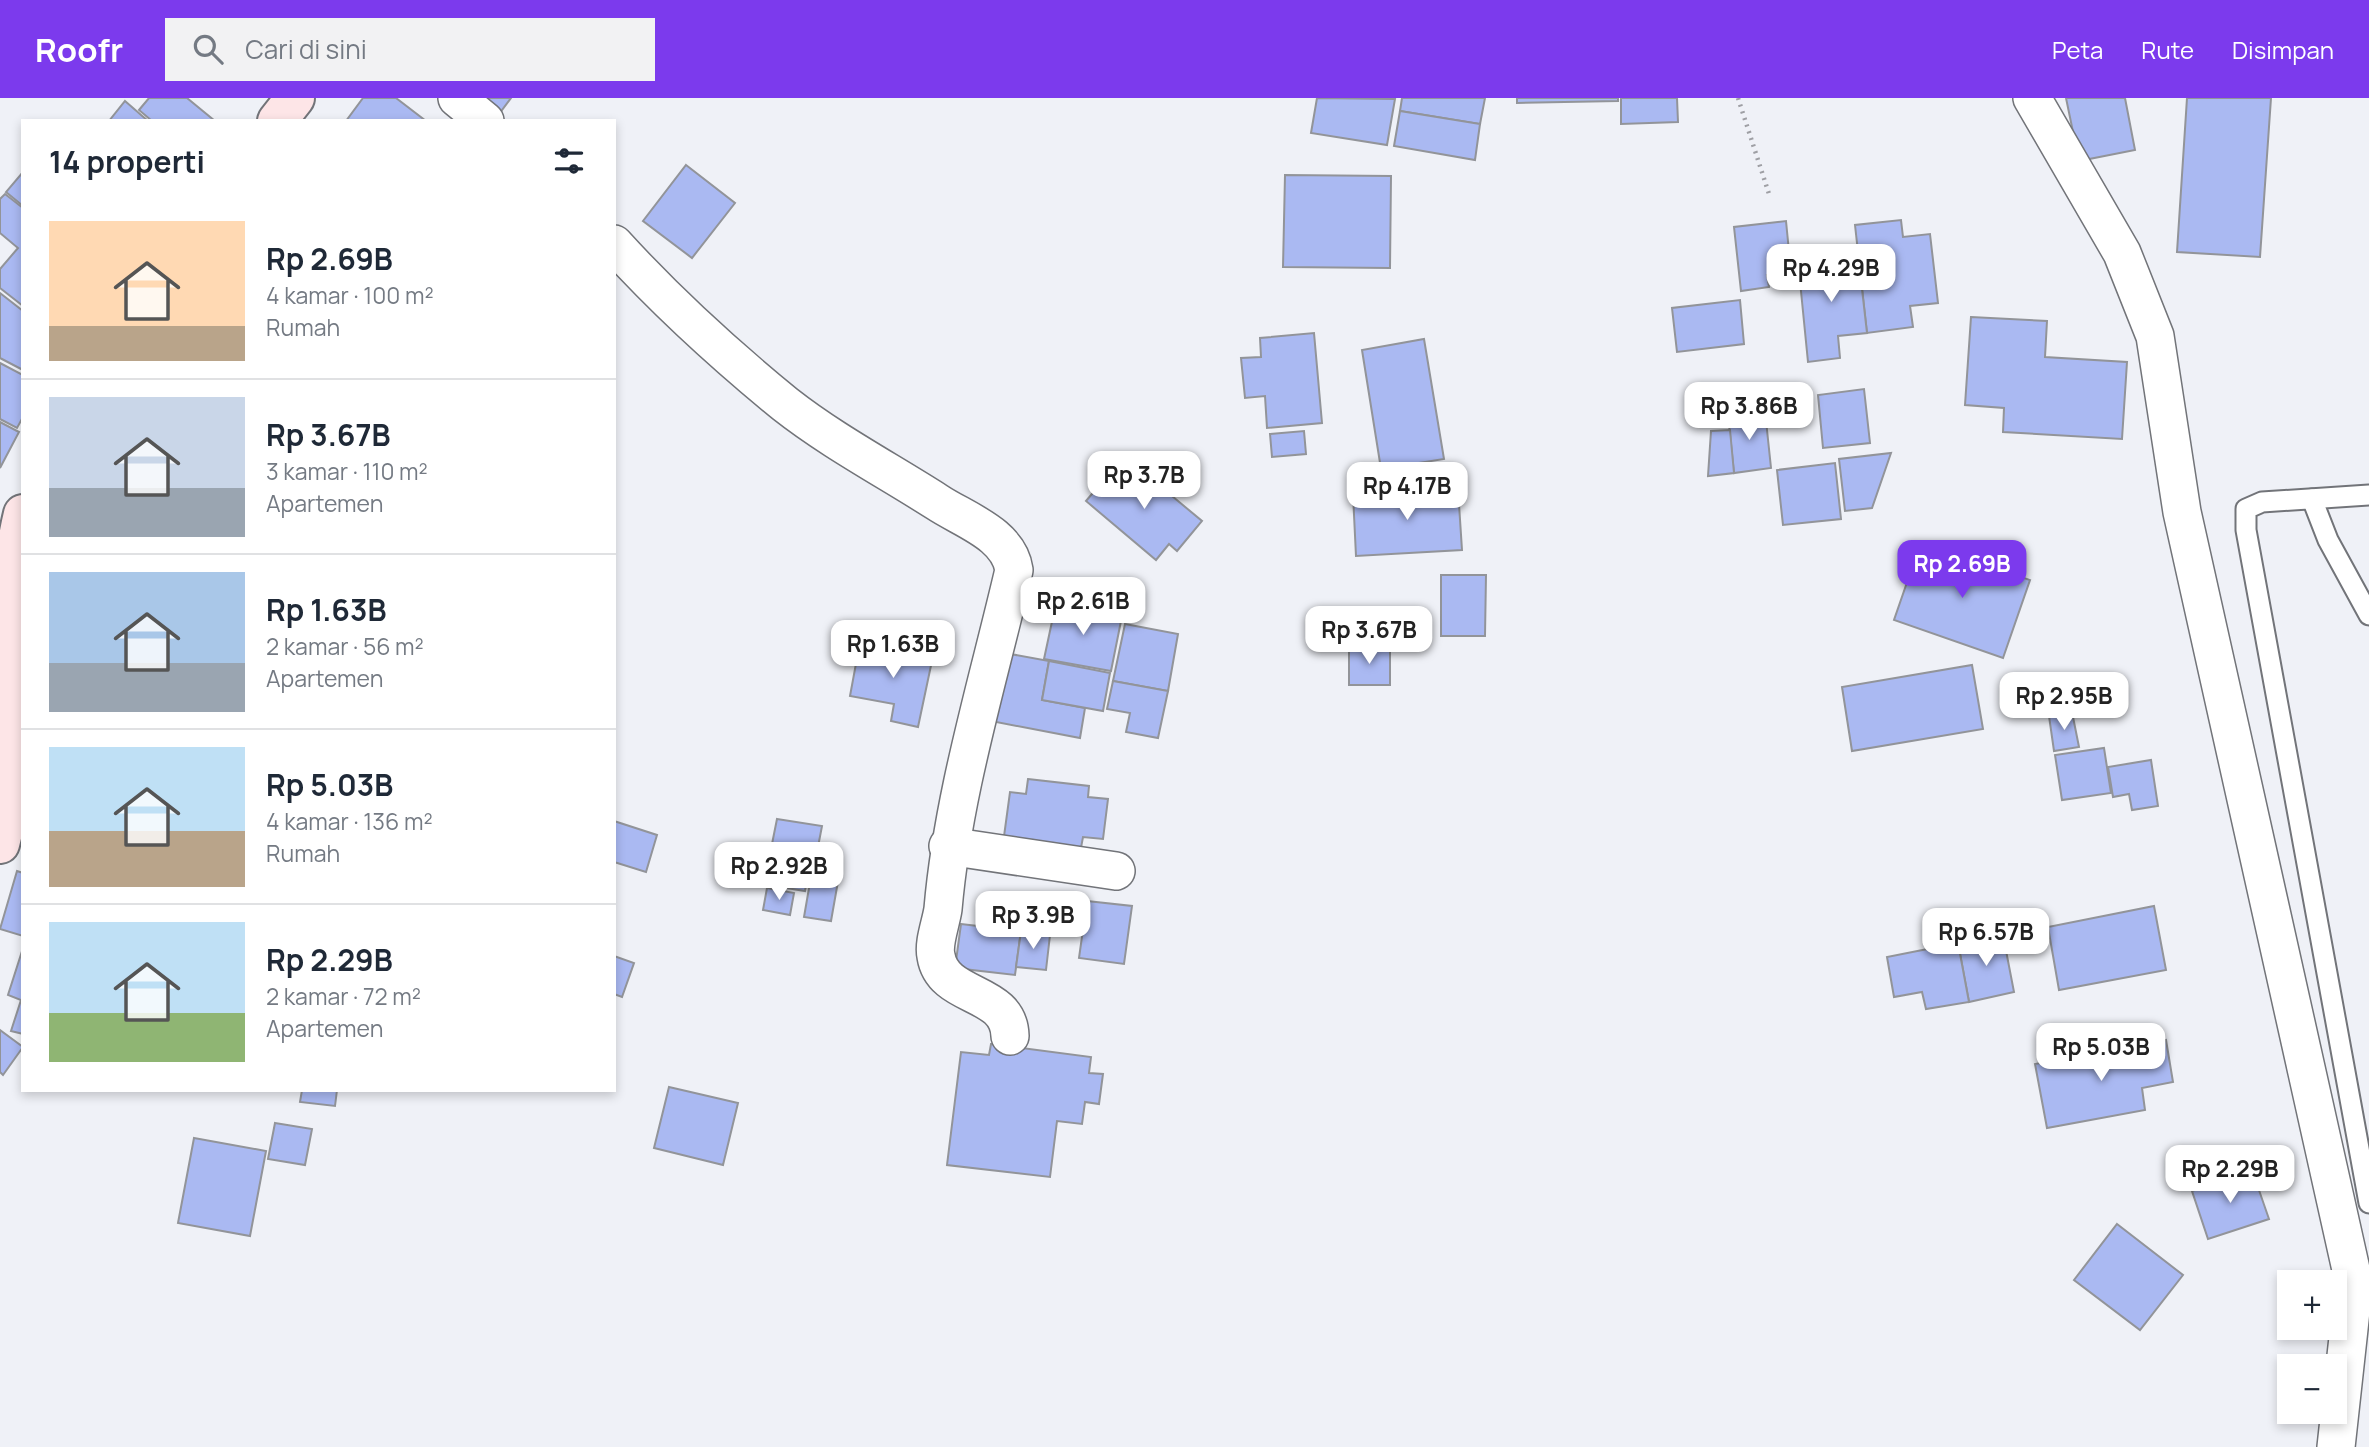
<!DOCTYPE html>
<html lang="id">
<meta charset="utf-8">
<style>
:root{--surface:#fff;--page:#f2f2f3;--text:#1f2937;--muted:#747a83;--line:#e0e1e3;--accent:#7c3aed}
body{margin:0;font-family:Manrope,sans-serif;background:var(--page);color:var(--text);height:100vh;display:flex;flex-direction:column;font-size:26px;white-space:nowrap}
*{box-sizing:border-box;margin:0}
p{font-size:23px;color:var(--muted)}
.icon{flex:none;width:38px;height:38px;fill:none;stroke:currentColor;stroke-width:2;stroke-linecap:round;stroke-linejoin:round}
.map{position:relative;flex:1;overflow:hidden}
.drawer{position:absolute;left:21px;top:21px;width:595px;height:973px;display:flex;flex-direction:column;background:var(--surface);border-radius:0px;box-shadow:0 4px 10px #0003}
.drawer>*{flex:none}
.fabs{position:absolute;left:2277px;top:1172px;display:grid;gap:14px}
.fabs a{display:grid;place-items:center;width:70px;height:70px;border-radius:0px;background:var(--surface);box-shadow:0 4px 10px #0003;font-size:35px}
.price{position:absolute;translate:-50% -60px;padding:0 16px;border-radius:14px;background:#fff;color:#222;font-size:23px;line-height:46px;filter:drop-shadow(0 2px 4px #0008)}
.price::after{content:'';position:absolute;left:50%;top:42px;width:21px;height:16px;margin-left:-10px;background:inherit;clip-path:polygon(0 0,100% 0,50% 100%)}
.price.selected{background:var(--accent);color:#fff}
ul{padding:0;list-style:none}
li{display:flex;align-items:center;gap:21px;height:175px;padding:0 28px}
li+li{border-top:2px solid var(--line)}
li span{display:grid;place-items:center;flex:none;width:196px;height:140px;border-radius:0px;color:#555}
li>.icon{margin-inline-start:auto}
span .icon{width:84px;height:84px;fill:#fffc;stroke-width:1}
li b{font-size:30px}
h2{display:flex;justify-content:space-between;align-items:center;height:84px;padding:0 28px;font-size:30px}
header{display:flex;align-items:center;gap:42px;box-sizing:border-box;height:98px;padding:0 35px;background:var(--accent);color:#fff}
header strong{font-size:33px}
nav{display:flex;gap:38px;margin-inline-start:auto;font-size:24px}
.search{width:490px;height:63px;background:var(--page);display:flex;align-items:center;gap:18px;box-sizing:border-box;padding:0 24px;border-radius:0px;color:var(--muted);font-size:26px}
.map>svg:first-child{display:block}
</style>
<header>
<strong>Roofr</strong>
<div class="search"><svg class="icon" aria-label="search" viewBox="0 0 24 24"><circle cx="10" cy="10" r="6"/><path d="M15 15l6 6"/></svg>Cari di sini</div>
<nav><a>Peta</a><a>Rute</a><a>Disimpan</a></nav>
</header>
<div class="map">
<svg width="2369" height="1349" viewBox="0 0 2369 1349">
<rect width="100%" height="100%" fill="#eff1f7"/>
<g fill="#aab9f2" stroke="#929499" stroke-width="2">
<path d="M149,0H187L215,23H152L139,12Z"/>
<path d="M363,0H396L426,23H346Z"/>
<path d="M470,0H511L496,20Z"/>
<path d="M1317,0L1395,1L1387,47L1311,35Z"/>
<path d="M1402,0H1485L1480,26L1400,13Z"/>
<path d="M1517,0H1618V3L1517,5Z"/>
<path d="M1621,0H1677L1678,24L1621,26Z"/>
<path d="M2066,0H2125L2135,52L2079,63Z"/>
<path d="M2187,0H2271L2260,159L2177,154Z"/>
<path d="M125,3L148,23H109Z"/>
<path d="M1400,13L1480,26L1475,62L1394,48Z"/>
<path d="M686,67L735,105L692,160L643,123Z"/>
<path d="M23,74V108L6,94Z"/>
<path d="M1285,77L1391,78L1390,170L1283,169Z"/>
<path d="M5,96L23,110V208L0,190V171L18,150L0,135V101Z"/>
<path d="M1901,122L1903,139L1930,136L1938,205L1910,208L1913,229L1867,235L1855,127Z"/>
<path d="M1786,123L1791,174L1767,177L1769,189L1741,193L1734,129Z"/>
<path d="M1858,156L1867,235L1838,238L1840,260L1808,264L1798,163Z"/>
<path d="M0,195L23,213V272L0,260Z"/>
<path d="M1740,202L1744,246L1677,254L1672,210Z"/>
<path d="M1971,219L2047,223L2045,259L2127,264L2122,341L2003,334L2004,310L1965,307Z"/>
<path d="M1314,235L1322,325L1267,330L1265,298L1245,300L1241,260L1261,259L1260,240Z"/>
<path d="M1424,241L1444,361L1381,371L1362,252Z"/>
<path d="M0,265L23,277V319L17,330L0,321Z"/>
<path d="M1864,291L1870,345L1823,350L1818,297Z"/>
<path d="M1765,313L1771,370L1734,375L1728,317Z"/>
<path d="M0,324L19,334L0,370Z"/>
<path d="M1730,332L1734,375L1708,378L1711,333Z"/>
<path d="M1304,333L1306,356L1272,359L1270,336Z"/>
<path d="M1891,355L1872,410L1845,413L1839,361Z"/>
<path d="M1130,363L1202,423L1177,453L1169,446L1156,462L1086,403L1109,376L1115,381Z"/>
<path d="M1835,365L1841,421L1783,427L1777,372Z"/>
<path d="M1458,391L1462,452L1356,458L1353,396Z"/>
<path d="M1921,444L2030,482L2003,560L1894,522Z"/>
<path d="M1441,477H1486L1485,538H1441Z"/>
<path d="M1056,505L1122,518L1111,573L1044,561Z"/>
<path d="M1125,526L1178,536L1168,593L1113,583Z"/>
<path d="M860,544L933,558L918,629L891,623L894,606L850,598Z"/>
<rect x="1349" y="550" width="41" height="37"/>
<path d="M1005,555L1049,563L1042,602L1085,610L1080,640L991,623Z"/>
<path d="M1049,563L1110,575L1103,613L1042,602Z"/>
<path d="M1972,567L1983,631L1852,653L1842,589Z"/>
<path d="M1113,583L1168,593L1158,640L1126,634L1130,615L1107,611Z"/>
<path d="M2072,614L2079,649L2054,653L2049,618Z"/>
<path d="M2104,650L2111,695L2062,702L2055,657Z"/>
<path d="M2151,662L2158,708L2132,712L2129,696L2113,699L2108,669Z"/>
<path d="M1028,681L1089,688L1088,699L1108,701L1103,741L1083,739L1080,755L1002,753L1010,694L1026,696Z"/>
<path d="M777,721L822,728L817,754L772,746Z"/>
<path d="M614,723L657,737L646,774L614,764Z"/>
<path d="M773,754L811,760L805,793L768,787Z"/>
<path d="M813,767L840,772L831,823L804,819Z"/>
<path d="M17,773L23,775V838L0,831Z"/>
<path d="M767,790L794,795L790,817L763,812Z"/>
<path d="M1087,803L1132,808L1124,866L1079,860Z"/>
<path d="M2154,808L2166,872L2059,892L2048,829Z"/>
<path d="M961,826L1021,833L1015,877L955,870Z"/>
<path d="M1021,833L1050,837L1046,872L1016,869Z"/>
<path d="M2003,837L2014,894L1969,904L1958,845Z"/>
<path d="M1958,845L1969,904L1926,911L1922,894L1894,899L1887,859Z"/>
<path d="M23,850V936L11,933L21,902L8,897Z"/>
<path d="M614,858L634,865L622,899L614,896Z"/>
<path d="M0,932L23,949L3,977L0,974Z"/>
<path d="M2166,942L2173,984L2142,990L2145,1012L2047,1030L2035,966Z"/>
<path d="M991,946L1091,959L1089,975L1103,976L1099,1006L1085,1004L1082,1026L1057,1023L1050,1079L947,1067L961,954L989,957Z"/>
<path d="M669,989L738,1005L723,1067L654,1050Z"/>
<path d="M302,992H337L335,1008L300,1004Z"/>
<path d="M275,1025L312,1031L305,1067L268,1061Z"/>
<path d="M194,1040L266,1053L250,1138L178,1125Z"/>
<path d="M2252,1072L2269,1121L2208,1141L2192,1093Z"/>
<path d="M2117,1126L2183,1177L2140,1232L2074,1182Z"/>
</g>
<g fill="none" stroke-linecap="round" stroke-linejoin="round">
<g stroke="#727479" stroke-width="23">
<g id="lane">
<path d="M2369,397L2262,404L2246,411V432L2369,1105"/>
<path d="M2312,401L2328,442L2369,517"/>
</g>
</g>
<g stroke="#727479" stroke-width="40">
<g id="street">
<path d="M457,0L485,23"/>
<path d="M2032,0L2122,155L2155,238L2182,414L2354,1185L2336,1349"/>
<path d="M614,146C666,203 725,257 785,306C832,343 887,372 937,404C964,422 1009,436 1014,472C988,584 953,696 943,811C941,825 933,845 936,858C943,902 1009,891 1010,938"/>
<path d="M948,748L1116,773"/>
</g>
</g>
<g stroke="#727479" stroke-width="42">
<g id="secondary">
<path d="M277,23L295,0"/>
<path d="M0,746L7,719C7,619 0,512 23,416"/>
</g>
</g>
<path stroke="#9e9fa4" stroke-width="4.5" stroke-dasharray="2 5" stroke-linecap="butt" d="M1738,0L1769,96"/>
<use href="#lane" stroke="#fff" stroke-width="19"/>
<use href="#street" stroke="#fff" stroke-width="37"/>
<use href="#secondary" stroke="#fde5e7" stroke-width="38"/>
</g>
</svg>
<div class="fabs">
<a>+</a>
<a>−</a>
</div>
<b class="price" style="left:1831px;top:206px">Rp 4.29B</b>
<b class="price" style="left:1749px;top:344px">Rp 3.86B</b>
<b class="price" style="left:1144px;top:413px">Rp 3.7B</b>
<b class="price" style="left:1407px;top:424px">Rp 4.17B</b>
<b class="price selected" style="left:1962px;top:502px">Rp 2.69B</b>
<b class="price" style="left:1083px;top:539px">Rp 2.61B</b>
<b class="price" style="left:1369px;top:568px">Rp 3.67B</b>
<b class="price" style="left:893px;top:582px">Rp 1.63B</b>
<b class="price" style="left:2064px;top:634px">Rp 2.95B</b>
<b class="price" style="left:779px;top:804px">Rp 2.92B</b>
<b class="price" style="left:1033px;top:853px">Rp 3.9B</b>
<b class="price" style="left:1986px;top:870px">Rp 6.57B</b>
<b class="price" style="left:2101px;top:985px">Rp 5.03B</b>
<b class="price" style="left:2230px;top:1107px">Rp 2.29B</b>
<section class="drawer">
<h2>14 properti<svg class="icon" aria-label="filters" viewBox="0 0 24 24"><path d="M4 7h16M4 17h16"/><circle cx="9" cy="7" r="2"/><circle cx="15" cy="17" r="2"/></svg></h2>
<ul>
<li><span style="background:linear-gradient(#ffd9b3 75%,#b9a48a 0)"><svg class="icon" aria-label="home" viewBox="0 0 24 24"><path d="M3 11l9-7 9 7M6 9v11h12V9"/></svg></span><div><b>Rp 2.69B</b><p>4 kamar · 100 m²</p><p>Rumah</p></div></li>
<li><span style="background:linear-gradient(#c9d6e8 65%,#9aa5b1 0)"><svg class="icon" aria-label="home" viewBox="0 0 24 24"><path d="M3 11l9-7 9 7M6 9v11h12V9"/></svg></span><div><b>Rp 3.67B</b><p>3 kamar · 110 m²</p><p>Apartemen</p></div></li>
<li><span style="background:linear-gradient(#a9c7e8 65%,#9aa5b1 0)"><svg class="icon" aria-label="home" viewBox="0 0 24 24"><path d="M3 11l9-7 9 7M6 9v11h12V9"/></svg></span><div><b>Rp 1.63B</b><p>2 kamar · 56 m²</p><p>Apartemen</p></div></li>
<li><span style="background:linear-gradient(#bfe0f5 60%,#b9a48a 0)"><svg class="icon" aria-label="home" viewBox="0 0 24 24"><path d="M3 11l9-7 9 7M6 9v11h12V9"/></svg></span><div><b>Rp 5.03B</b><p>4 kamar · 136 m²</p><p>Rumah</p></div></li>
<li><span style="background:linear-gradient(#bfe0f5 65%,#8fb573 0)"><svg class="icon" aria-label="home" viewBox="0 0 24 24"><path d="M3 11l9-7 9 7M6 9v11h12V9"/></svg></span><div><b>Rp 2.29B</b><p>2 kamar · 72 m²</p><p>Apartemen</p></div></li>
</ul>
</section>
</div>
